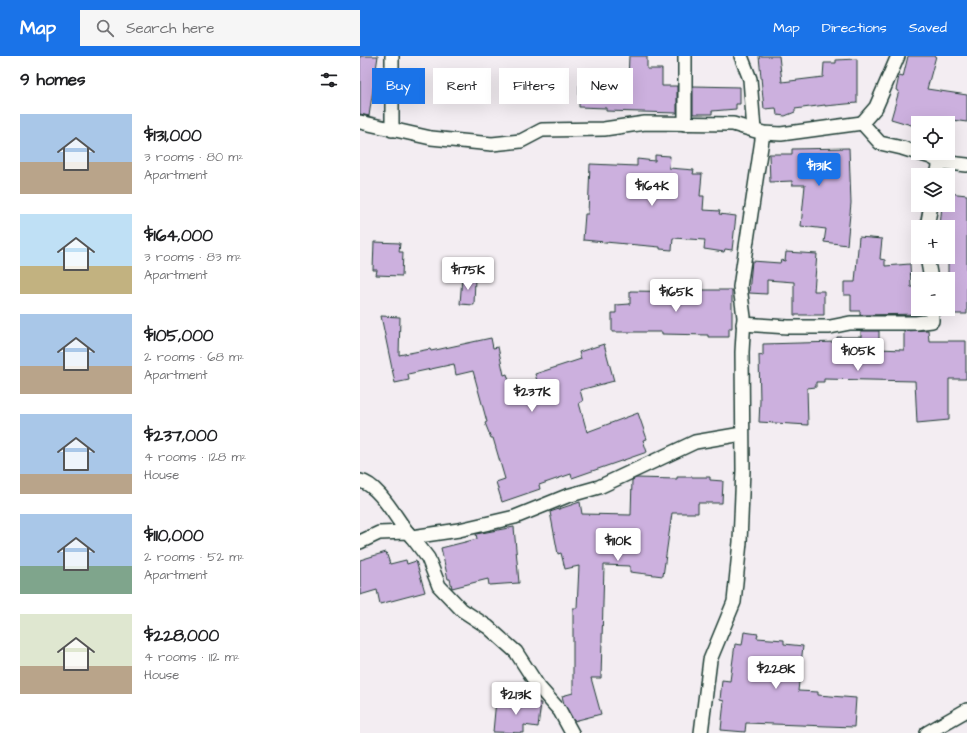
<!DOCTYPE html>
<meta charset="utf-8">
<style>
:root{--surface:#fff;--page:#f6f6f6;--text:#202124;--muted:#757577;--accent:#1a73e8}
body{margin:0;font-family:"Architects Daughter",sans-serif;background:var(--page);color:var(--text);height:100vh;display:flex;flex-direction:column;font-size:15px;white-space:nowrap}
*{box-sizing:border-box;margin:0}
p{font-size:13px;color:var(--muted)}
.icon{flex:none;width:22px;height:22px;fill:none;stroke:currentColor;stroke-width:2;stroke-linecap:round;stroke-linejoin:round}
.map{position:relative;flex:1;overflow:hidden}
.side{display:flex;flex-direction:column;background:var(--surface);width:360px}
.side>*{flex:none}
.guide{position:absolute;left:12px;top:12px;width:380px;height:36px;display:flex;gap:8px}
.tools{position:absolute;left:551px;top:60px;display:grid;gap:8px}
.tools a{display:grid;place-items:center;width:44px;height:44px;border-radius:0px;background:var(--surface);box-shadow:0 4px 16px #0002;font-size:20px}
.price{position:absolute;translate:-50% -34px;padding:0 9px;border-radius:4px;background:#fff;color:#222;font-size:13px;line-height:26px;filter:drop-shadow(0 1px 2px #0008)}
.price::after{content:'';position:absolute;left:50%;top:24px;width:12px;height:9px;margin-left:-6px;background:inherit;clip-path:polygon(0 0,100% 0,50% 100%)}
.price.on{background:var(--accent);color:#fff}
ul{padding:0;list-style:none}
li{display:flex;align-items:center;gap:12px;height:100px;padding:0 20px}
li span{display:grid;place-items:center;flex:none;width:112px;height:80px;border-radius:0px;color:#555}
li>.icon{margin-inline-start:auto}
span .icon{width:48px;height:48px;fill:#fffc;stroke-width:1}
li b{font-size:17px}
h2{display:flex;justify-content:space-between;align-items:center;height:48px;padding:0 20px;font-size:17px}
.pill{padding:0 14px;border-radius:0px;background:var(--surface);box-shadow:0 4px 16px #0002;font-size:14px;line-height:36px}
.pill.on{background:var(--accent);color:#fff}
header{display:flex;align-items:center;gap:24px;box-sizing:border-box;height:56px;padding:0 20px;background:var(--accent);color:#fff}
header strong{font-size:19px}
nav{display:flex;gap:22px;margin-inline-start:auto;font-size:14px}
.search{width:280px;height:36px;background:var(--page);display:flex;align-items:center;gap:10px;box-sizing:border-box;padding:0 14px;border-radius:0px;color:var(--muted);font-size:15px}
main{display:flex;flex:1;min-height:0}
.map>svg:first-child{display:block}
</style>
<header>
<strong>Map</strong>
<div class="search"><svg class="icon" aria-label="search" viewBox="0 0 24 24"><circle cx="10" cy="10" r="6"/><path d="M15 15l6 6"/></svg>Search here</div>
<nav><a>Map</a><a>Directions</a><a>Saved</a></nav>
</header>
<main>
<section class="side">
<h2>9 homes<svg class="icon" aria-label="filters" viewBox="0 0 24 24"><path d="M4 7h16M4 17h16"/><circle cx="9" cy="7" r="2"/><circle cx="15" cy="17" r="2"/></svg></h2>
<ul>
<li><span style="background:linear-gradient(#a9c7e8 60%,#b9a48a 0)"><svg class="icon" aria-label="home" viewBox="0 0 24 24"><path d="M3 11l9-7 9 7M6 9v11h12V9"/></svg></span><div><b>$131,000</b><p>3 rooms · 80 m²</p><p>Apartment</p></div></li>
<li><span style="background:linear-gradient(#bfe0f5 65%,#c2b280 0)"><svg class="icon" aria-label="home" viewBox="0 0 24 24"><path d="M3 11l9-7 9 7M6 9v11h12V9"/></svg></span><div><b>$164,000</b><p>3 rooms · 83 m²</p><p>Apartment</p></div></li>
<li><span style="background:linear-gradient(#a9c7e8 65%,#b9a48a 0)"><svg class="icon" aria-label="home" viewBox="0 0 24 24"><path d="M3 11l9-7 9 7M6 9v11h12V9"/></svg></span><div><b>$105,000</b><p>2 rooms · 68 m²</p><p>Apartment</p></div></li>
<li><span style="background:linear-gradient(#a9c7e8 75%,#b9a48a 0)"><svg class="icon" aria-label="home" viewBox="0 0 24 24"><path d="M3 11l9-7 9 7M6 9v11h12V9"/></svg></span><div><b>$237,000</b><p>4 rooms · 128 m²</p><p>House</p></div></li>
<li><span style="background:linear-gradient(#a9c7e8 65%,#7fa58c 0)"><svg class="icon" aria-label="home" viewBox="0 0 24 24"><path d="M3 11l9-7 9 7M6 9v11h12V9"/></svg></span><div><b>$110,000</b><p>2 rooms · 52 m²</p><p>Apartment</p></div></li>
<li><span style="background:linear-gradient(#dfe7d0 65%,#b9a48a 0)"><svg class="icon" aria-label="home" viewBox="0 0 24 24"><path d="M3 11l9-7 9 7M6 9v11h12V9"/></svg></span><div><b>$228,000</b><p>4 rooms · 112 m²</p><p>House</p></div></li>
</ul>
</section>
<div class="map">
<svg width="607" height="677" viewBox="0 0 607 677">
<rect width="100%" height="100%" fill="#f3edf2"/>
<filter id="ink" filterUnits="userSpaceOnUse"><feTurbulence type="fractalNoise" baseFrequency=".025" numOctaves="2"/><feDisplacementMap in="SourceGraphic" scale="8" xChannelSelector="R" yChannelSelector="G"/><feConvolveMatrix kernelMatrix="1 2 1 2 8 2 1 2 1" color-interpolation-filters="sRGB"/></filter>
<g filter="url(#ink)">
<g fill="#ccb0de" stroke="#1f3d34">
<path d="M0,0H18L9,60L0,58Z"/>
<path d="M269,0H287V13H302V30H317V57L246,55V52L219,51V29L268,26Z"/>
<path d="M399,0H419L422,26L463,21L464,7H476V4L497,3V47L465,50V49L435,53V56L425,60L417,59L416,52L404,53Z"/>
<path d="M548,0H576L567,33L607,39V66L562,60L560,67H558V71L531,63L539,35L536,34L539,20L543,21Z"/>
<path d="M333,30L380,31V48H376V53L352,55V58H333Z"/>
<path d="M489,92L491,147L487,189L464,186L466,173L441,170L445,129H432V125L410,126L409,98H432V93Z"/>
<path d="M295,99L310,100L309,112L334,114L333,118H342L340,140H344L343,154L360,155L359,158L376,160L372,194L365,193L364,196L344,193L345,184L313,182L312,194L300,193V191L223,184L225,158H228L230,108L277,110V103L295,105Z"/>
<path d="M588,137L607,139V258H594L593,252H588V171H580L582,149H588Z"/>
<path d="M499,181L522,183L520,203L525,204V210L550,208L551,231H558V253H564V258L500,259V255H491V239H484V226H495Z"/>
<path d="M14,186L40,187L39,196H43L42,220L16,219L17,214H13Z"/>
<path d="M426,196L457,198L454,235H464V259H434V226L407,224V238L389,237L392,205L420,207L421,204L425,205Z"/>
<path d="M102,221L115,222L114,249L100,248Z"/>
<path d="M339,234H372V272H369V281H348V279L302,278V276H252V257H256V249L270,248V235L339,236Z"/>
<path d="M21,260L40,261L39,299L70,293L71,295L131,282L133,292L138,291L144,319L147,318L154,342L180,335L175,318L221,303L219,296L244,288L254,325L220,334L223,345L219,347L227,376L278,357L287,383L283,384L287,396L212,422L211,418L179,429L180,433L142,446L136,426L145,423L133,382H131L125,367L127,366L113,315L96,319L94,308L48,318L49,324L35,327Z"/>
<path d="M568,274L569,285H606V323H589V364L557,367L555,325L464,323V326H456V331L447,332L448,369L399,366L400,345L399,299L403,300V288L477,286V281H501V275H519V293L544,294V275Z"/>
<path d="M317,421H350V424L363,425L362,447H338V457H312L303,520L270,516V510L244,509L241,622H231L241,658L214,665L204,648L202,640L213,637V552H217L219,510L205,513L201,497L198,498L190,456L220,446L222,458L271,459L272,424L276,422L317,423Z"/>
<path d="M154,471L159,527L129,529L128,523L92,532L90,523H88L81,492L117,483L116,478Z"/>
<path d="M26,496L30,508L46,504L47,508L56,505L65,536L20,548L17,534L0,539V504Z"/>
<path d="M384,576L398,578L397,582L424,584V588L443,590L438,635L458,636V639L496,642L494,671L386,667L385,676L361,674L364,645L360,644L362,624L370,625L375,588L382,589Z"/>
<path d="M136,644L181,647L178,671L164,669V677L133,676Z"/>
</g>
<g fill="none" stroke-linecap="round" stroke-linejoin="round">
<g stroke="#1f3d34" stroke-width="16">
<g id="minor">
<path d="M32,0V74"/>
<path d="M381,0L390,23L394,74"/>
<path d="M538,0L516,51L502,67L520,87L542,92L571,101L580,106L607,109"/>
<path d="M0,66L71,82L132,88L161,85L182,74L244,73L285,67L373,68L403,77L421,78L502,67"/>
<path d="M325,68V0"/>
<path d="M577,119L580,106"/>
<path d="M567,171L571,149"/>
<path d="M567,201L571,223"/>
<path d="M383,268L428,271H470L490,267H556L572,265V253"/>
<path d="M0,425C18,428 36,462 47,476"/>
<path d="M52,481L68,502L79,530L102,554L128,571L156,596L178,630L200,655L212,677"/>
<path d="M0,486L19,477L47,476L52,481L99,474L155,461L207,440L239,431L335,386L382,378"/>
<path d="M341,677L350,604L374,546L380,486L383,414L382,296L384,261L380,231L403,77"/>
<path d="M567,677L607,654"/>
</g>
</g>
<use href="#minor" stroke="#fdfcf7" stroke-width="13"/>
</g>
</g>
</svg>
<div class="tools">
<a><svg class="icon" aria-label="locate" viewBox="0 0 24 24"><circle cx="12" cy="12" r="6"/><path d="M12 2v4M12 18v4M2 12h4M18 12h4"/></svg></a>
<a><svg class="icon" aria-label="layers" viewBox="0 0 24 24"><path d="M12 4l9 5-9 5-9-5zM3 14l9 5 9-5"/></svg></a>
<a>+</a>
<a>−</a>
</div>
<b class="price on" style="left:459px;top:131px">$131K</b>
<b class="price" style="left:292px;top:151px">$164K</b>
<b class="price" style="left:108px;top:235px">$175K</b>
<b class="price" style="left:316px;top:257px">$165K</b>
<b class="price" style="left:498px;top:316px">$105K</b>
<b class="price" style="left:172px;top:357px">$237K</b>
<b class="price" style="left:258px;top:506px">$110K</b>
<b class="price" style="left:416px;top:634px">$228K</b>
<b class="price" style="left:156px;top:660px">$213K</b>
<div class="guide">
<a class="pill on">Buy</a>
<a class="pill">Rent</a>
<a class="pill">Filters</a>
<a class="pill">New</a>
</div>
</div>
</main>
